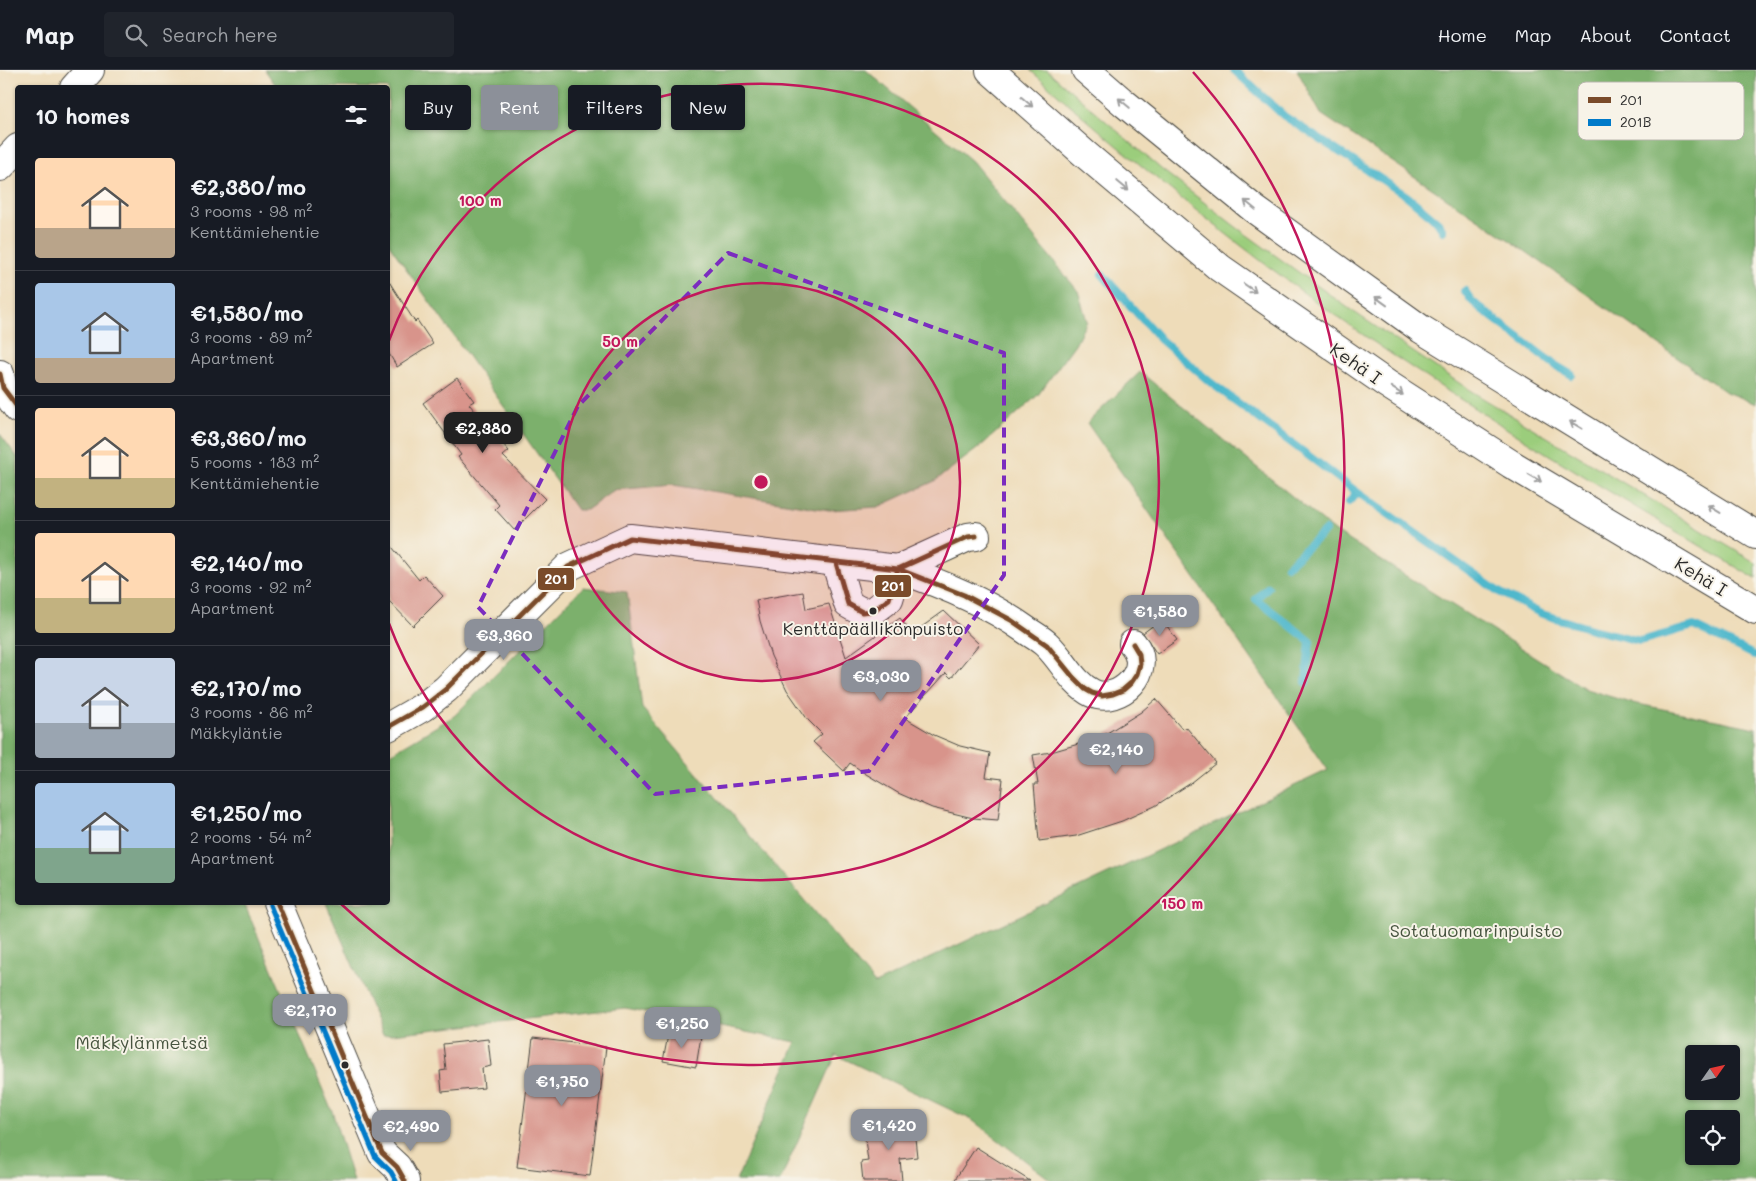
<!DOCTYPE html>
<meta charset="utf-8">
<style>
:root{--surface:#171b24;--page:#20242c;--text:#f1f3f6;--muted:#9ea1a6;--line:#363941;--accent:#8c9099}
body{margin:0;font-family:Mali,sans-serif;background:var(--page);color:var(--text);height:100vh;display:flex;flex-direction:column;font-size:19px;white-space:nowrap}
*{box-sizing:border-box;margin:0}
p{font-size:16px;color:var(--muted)}
.icon{flex:none;width:28px;height:28px;fill:none;stroke:currentColor;stroke-width:2;stroke-linecap:round;stroke-linejoin:round}
.map{position:relative;flex:1;overflow:hidden}
.drawer{position:absolute;left:15px;top:15px;width:375px;height:820px;display:flex;flex-direction:column;background:var(--surface);border-radius:5px;box-shadow:0 1px 4px #0004}
.drawer>*{flex:none}
.hud{position:absolute;left:405px;top:15px;width:475px;height:45px;display:flex;gap:10px}
.needle{width:32px;rotate:56deg}
.buttons{position:absolute;left:1685px;top:975px;display:grid;gap:10px}
.buttons a{display:grid;place-items:center;width:55px;height:55px;border-radius:5px;background:var(--surface);box-shadow:0 1px 4px #0004;font-size:25px}
.price{position:absolute;translate:-50% -42px;padding:0 11px;border-radius:10px;background:var(--accent);color:#fff;font-size:16px;line-height:32px;filter:drop-shadow(0 1px 2px #0008)}
.price::after{content:'';position:absolute;left:50%;top:30px;width:15px;height:11px;margin-left:-8px;background:inherit;clip-path:polygon(0 0,100% 0,50% 100%)}
.price.active{background:#222;color:#fff}
ul{padding:0;list-style:none}
li{display:flex;align-items:center;gap:15px;height:125px;padding:0 20px}
li+li{border-top:1px solid var(--line)}
li span{display:grid;place-items:center;flex:none;width:140px;height:100px;border-radius:5px;color:#555}
li>.icon{margin-inline-start:auto}
span .icon{width:60px;height:60px;fill:#fffc;stroke-width:1}
li b{font-size:21px}
h2{display:flex;justify-content:space-between;align-items:center;height:60px;padding:0 20px;font-size:21px}
.pill{padding:0 18px;border-radius:5px;background:var(--surface);box-shadow:0 1px 4px #0004;font-size:18px;line-height:45px}
.pill.active{background:var(--accent);color:#fff}
header{display:flex;align-items:center;gap:30px;box-sizing:border-box;height:70px;padding:0 25px;background:var(--surface);border-bottom:1px solid var(--line)}
header strong{font-size:24px}
nav{display:flex;gap:28px;margin-inline-start:auto;font-size:18px}
.search{width:350px;height:45px;background:var(--page);display:flex;align-items:center;gap:12px;box-sizing:border-box;padding:0 18px;border-radius:5px;color:var(--muted);font-size:19px}
.map>svg:first-child{display:block}
</style>
<header>
<strong>Map</strong>
<div class="search"><svg class="icon" aria-label="search" viewBox="0 0 24 24"><circle cx="10" cy="10" r="6"/><path d="M15 15l6 6"/></svg>Search here</div>
<nav><a>Home</a><a>Map</a><a>About</a><a>Contact</a></nav>
</header>
<div class="map">
<svg width="1756" height="1111" viewBox="0 0 1756 1111">
<rect width="100%" height="100%" fill="#f7f3e8"/>
<filter id="ink" filterUnits="userSpaceOnUse"><feTurbulence type="fractalNoise" baseFrequency=".02" numOctaves="2"/><feDisplacementMap in="SourceGraphic" scale="10" xChannelSelector="R" yChannelSelector="G"/><feConvolveMatrix kernelMatrix="1 2 1 2 8 2 1 2 1" color-interpolation-filters="sRGB"/></filter>
<filter id="wash" filterUnits="userSpaceOnUse"><feTurbulence type="fractalNoise" baseFrequency=".0096" numOctaves="4" result="noise"/><feDisplacementMap in="SourceGraphic" scale="20" xChannelSelector="R" yChannelSelector="G"/><feGaussianBlur stdDeviation="1.12" result="paint"/><feColorMatrix in="noise" values="0 0 0 0 0 0 0 0 0 0 0 0 0 0 0 0 0 1.4 0 .05"/><feComposite in="paint" operator="in"/></filter>
<g filter="url(#wash)">
<rect width="100%" height="100%" fill="#eedcb9"/>
<path fill="#9bcd7c" stroke="#637c54" d="M1030,0H1047L1161,99L1236,157L1351,240L1471,321L1756,493V509C1617,426 1476,344 1343,251C1234,174 1130,89 1030,0Z"/>
<g fill="#7cb06c" stroke="#546e4c" fill-rule="evenodd">
<path d="M265,0H866L972,91L1078,221L1087,251L1075,274L1038,325L981,376L935,411L878,437L829,440L673,415L614,420L587,440H577L388,173V18L277,17Z"/>
<path d="M1297,0H1756V334L1726,322L1515,174L1321,44Z"/>
<path d="M1140,302L1336,462L1586,619L1628,632L1756,658V1111H1052L972,1050L836,985L780,1111H736L796,972L625,938L383,965L326,833L388,832V685L454,646L583,517L627,522L642,638L875,914L1328,700L1087,353ZM1694,984H1731V1021H1694ZM1694,1049H1731V1086H1694Z"/>
<path d="M0,364L18,388V832L244,833L333,1044L353,1111H0Z"/>
</g>
<g fill="none" stroke-linecap="round" stroke-linejoin="round">
<g stroke="#4fb8cc" stroke-width="8">
<path d="M1234,0L1284,46L1407,126L1438,152L1443,161"/>
<path d="M1102,204L1161,270L1210,312L1357,422L1499,522L1542,544L1595,560L1640,571L1694,556L1756,586"/>
<path d="M1465,221L1471,230L1480,238L1555,295L1572,305"/>
<path d="M1349,432L1357,422"/>
<path d="M1287,496L1326,460"/>
<path d="M1268,517L1256,529L1310,571L1306,612"/>
</g>
</g>
<g id="blocks">
<g fill="#d8948b">
<path d="M388,210L415,252L417,250L433,274L397,297L388,282Z"/>
<path d="M457,308L474,331L469,334L509,381L503,386L545,429L514,460L495,439L499,435L458,387L461,385L423,333Z"/>
<path d="M388,472L419,510L424,505L443,526L413,556L388,530Z"/>
<path d="M803,522L806,539L829,534L846,587L900,548L912,564L944,541L979,574L951,608L946,603L905,648L934,665L960,676L990,683L986,707L1003,709L998,750L973,748L932,738L898,723L866,704L850,693L844,701L813,672L822,664L808,650L787,620L771,586L760,551L756,530Z"/>
<path d="M1162,549L1177,570L1157,584L1143,563Z"/>
<path d="M1156,629L1182,659L1186,657L1216,693L1191,713L1155,736L1122,751L1076,766L1039,771L1034,714H1038L1033,685L1051,682L1099,668L1141,642Z"/>
<path d="M669,960L701,966L696,997L663,991Z"/>
<path d="M533,968L606,977L590,1106L517,1097Z"/>
<path d="M488,969L491,996L482,998L484,1018L442,1022L440,1001L446,1000L443,974Z"/>
<path d="M913,1049L917,1087L900,1089L902,1111H863L861,1092L868,1091L864,1063L883,1060L882,1053Z"/>
<path d="M976,1077L1030,1111H954Z"/>
</g>
</g>
</g>
<g filter="url(#ink)">
<use href="#blocks" fill-opacity="0" stroke="#484640" stroke-width="1"/>
<g fill="none" stroke-linecap="round" stroke-linejoin="round">
<g stroke="#484640" stroke-width="30">
<g id="minor">
<path d="M74,18L90,0"/>
<path d="M0,97L18,78"/>
<path d="M0,304L3,318L18,339"/>
<path d="M836,493L848,534L862,542L873,541L889,529L898,499L968,467L976,466"/>
<path d="M388,657L423,637L446,619L568,497L630,468L898,499C943,514 987,532 1026,560C1033,565 1041,569 1047,575C1063,590 1072,613 1092,623C1119,636 1155,600 1133,574"/>
<path d="M277,832L382,1083L397,1097L405,1111"/>
</g>
</g>
<g stroke="#484640" stroke-width="30">
<g id="highway">
<path d="M990,0L1086,85L1220,198L1387,314L1511,394L1756,540"/>
<path d="M1086,0L1124,33L1254,139L1421,259L1756,465"/>
</g>
</g>
<use href="#minor" stroke="#fff" stroke-width="28"/>
<use href="#highway" stroke="#fff" stroke-width="28"/>
<g stroke="#f7f3e8" stroke-width="9">
<g id="bus-1">
<path d="M0,304L3,318L18,338"/>
<path d="M836,493L848,534L862,542L873,541L889,529L898,499L968,467L976,466"/>
<path d="M388,657L423,637L446,619L568,497L630,468L898,499L964,525L1011,550L1047,575L1073,607L1085,619L1092,623L1102,626L1113,624L1123,620L1131,613L1137,604L1140,594L1139,584L1133,574"/>
<path d="M277,832L382,1083L397,1097L405,1111"/>
</g>
</g>
<g stroke="#f7f3e8" stroke-width="9">
<path id="bus-2" d="M270,835L375,1086L391,1102L396,1111"/>
</g>
<use href="#bus-1" stroke="#7a4b2a" stroke-width="5"/>
<use href="#bus-2" stroke="#007ac9" stroke-width="5"/>
</g>
<defs><path id="oneway-shaft" d="M-6 0H5M1.5-3L5.5 0L1.5 3" fill="none" stroke-width="1.6" stroke-linecap="round" stroke-linejoin="round" transform="scale(1.25)"/></defs>
<g stroke="#a0a0a0">
<use href="#oneway-shaft" transform="translate(1027 32) rotate(41)"/>
<use href="#oneway-shaft" transform="translate(1124 33) rotate(-140)"/>
<use href="#oneway-shaft" transform="translate(1123 116) rotate(40)"/>
<use href="#oneway-shaft" transform="translate(1250 135) rotate(-141)"/>
<use href="#oneway-shaft" transform="translate(1250 218) rotate(35)"/>
<use href="#oneway-shaft" transform="translate(1381 231) rotate(-144)"/>
<use href="#oneway-shaft" transform="translate(1397 321) rotate(33)"/>
<use href="#oneway-shaft" transform="translate(1576 355) rotate(-149)"/>
<use href="#oneway-shaft" transform="translate(1535 408) rotate(31)"/>
<use href="#oneway-shaft" transform="translate(1714 439) rotate(-149)"/>
</g>
</g>
<path fill="none" stroke="#7b2cbf" stroke-width="4" stroke-dasharray="10 6" stroke-linejoin="round" d="M728,183L1004,283V505L869,701L655,724L478,537L578,336Z"/>
<circle cx="761" cy="412" r="199" fill="#c2185b" fill-opacity=".12"/>
<g fill="none" stroke="#c2185b" stroke-width="2.5">
<circle cx="761" cy="412" r="199"/>
<path d="M388 273A398 398 0 1 1 388 551"/>
<path d="M1193 2A596 596 0 0 1 340 833"/>
</g>
<g fill="#2b2b2b" stroke="#f7f3e8" stroke-width="2">
<circle cx="873" cy="541" r="4.5"/>
<circle cx="345" cy="995" r="4.5"/>
</g>
<g text-anchor="middle" dominant-baseline="central" stroke-width="4" stroke-linejoin="round" paint-order="stroke">
<g font-size="17" fill="#2b2b2b" stroke="#f7f3e8">
<text x="873" y="558">Kenttäpäällikönpuisto</text>
</g>
<g font-size="18" fill="#2b2b2b" stroke="#f7f3e8">
<text transform="translate(1356 293) rotate(35)">Kehä I</text>
<text transform="translate(1701 506) rotate(31)">Kehä I</text>
</g>
<g font-size="18" fill="#47543f" stroke="#f7f3e8">
<text x="1476" y="860">Sotatuomarinpuisto</text>
<text x="142" y="972">Mäkkylänmetsä</text>
</g>
</g>
<rect x="1578" y="12" width="166" height="58" rx="8" fill="#f7f3e8" stroke="#bab7af" stroke-width="1"/>
<rect x="1588" y="27" width="23" height="6" fill="#7a4b2a"/>
<rect x="1588" y="49" width="23" height="7" fill="#007ac9"/>
<g font-size="14" fill="#2b2b2b">
<text x="1620" y="35">201</text>
<text x="1620" y="57">201B</text>
</g>
<circle cx="761" cy="412" r="8" fill="#c2185b" stroke="#f7f3e8" stroke-width="2.5"/>
<g font-size="15" text-anchor="middle" font-weight="bold" fill="#c2185b" stroke="#f7f3e8" stroke-width="4" stroke-linejoin="round" paint-order="stroke">
<text x="480" y="136">100 m</text>
<text x="620" y="277">50 m</text>
<text x="1182" y="839">150 m</text>
</g>
<g stroke="#f7f3e8" stroke-width="2">
<rect x="537" y="497" width="38" height="24" rx="5" fill="#7a4b2a"/>
<rect x="874" y="504" width="38" height="24" rx="5" fill="#7a4b2a"/>
</g>
<g font-size="14" text-anchor="middle" font-weight="bold" fill="#fff">
<text x="556" y="514">201</text>
<text x="893" y="521">201</text>
</g>
</svg>
<div class="buttons">
<a><svg class="needle" viewBox="-14 -14 28 28"><path d="M0-13l5 13h-10z" fill="#e53935"/><path d="M0 13l5-13h-10z" fill="#9ea1a6"/></svg></a>
<a><svg class="icon" aria-label="locate" viewBox="0 0 24 24"><circle cx="12" cy="12" r="6"/><path d="M12 2v4M12 18v4M2 12h4M18 12h4"/></svg></a>
</div>
<b class="price active" style="left:483px;top:384px">€2,380</b>
<b class="price" style="left:1160px;top:567px">€1,580</b>
<b class="price" style="left:504px;top:591px">€3,360</b>
<b class="price" style="left:881px;top:632px">€3,030</b>
<b class="price" style="left:1116px;top:705px">€2,140</b>
<b class="price" style="left:310px;top:966px">€2,170</b>
<b class="price" style="left:682px;top:979px">€1,250</b>
<b class="price" style="left:562px;top:1037px">€1,750</b>
<b class="price" style="left:889px;top:1081px">€1,420</b>
<b class="price" style="left:411px;top:1082px">€2,490</b>
<div class="hud">
<a class="pill">Buy</a>
<a class="pill active">Rent</a>
<a class="pill">Filters</a>
<a class="pill">New</a>
</div>
<section class="drawer">
<h2>10 homes<svg class="icon" aria-label="filters" viewBox="0 0 24 24"><path d="M4 7h16M4 17h16"/><circle cx="9" cy="7" r="2"/><circle cx="15" cy="17" r="2"/></svg></h2>
<ul>
<li><span style="background:linear-gradient(#ffd9b3 70%,#b9a48a 0)"><svg class="icon" aria-label="home" viewBox="0 0 24 24"><path d="M3 11l9-7 9 7M6 9v11h12V9"/></svg></span><div><b>€2,380/mo</b><p>3 rooms · 98 m²</p><p>Kenttämiehentie</p></div></li>
<li><span style="background:linear-gradient(#a9c7e8 75%,#b9a48a 0)"><svg class="icon" aria-label="home" viewBox="0 0 24 24"><path d="M3 11l9-7 9 7M6 9v11h12V9"/></svg></span><div><b>€1,580/mo</b><p>3 rooms · 89 m²</p><p>Apartment</p></div></li>
<li><span style="background:linear-gradient(#ffd9b3 70%,#c2b280 0)"><svg class="icon" aria-label="home" viewBox="0 0 24 24"><path d="M3 11l9-7 9 7M6 9v11h12V9"/></svg></span><div><b>€3,360/mo</b><p>5 rooms · 183 m²</p><p>Kenttämiehentie</p></div></li>
<li><span style="background:linear-gradient(#ffd9b3 65%,#c2b280 0)"><svg class="icon" aria-label="home" viewBox="0 0 24 24"><path d="M3 11l9-7 9 7M6 9v11h12V9"/></svg></span><div><b>€2,140/mo</b><p>3 rooms · 92 m²</p><p>Apartment</p></div></li>
<li><span style="background:linear-gradient(#c9d6e8 65%,#9aa5b1 0)"><svg class="icon" aria-label="home" viewBox="0 0 24 24"><path d="M3 11l9-7 9 7M6 9v11h12V9"/></svg></span><div><b>€2,170/mo</b><p>3 rooms · 86 m²</p><p>Mäkkyläntie</p></div></li>
<li><span style="background:linear-gradient(#a9c7e8 65%,#7fa58c 0)"><svg class="icon" aria-label="home" viewBox="0 0 24 24"><path d="M3 11l9-7 9 7M6 9v11h12V9"/></svg></span><div><b>€1,250/mo</b><p>2 rooms · 54 m²</p><p>Apartment</p></div></li>
</ul>
</section>
</div>
